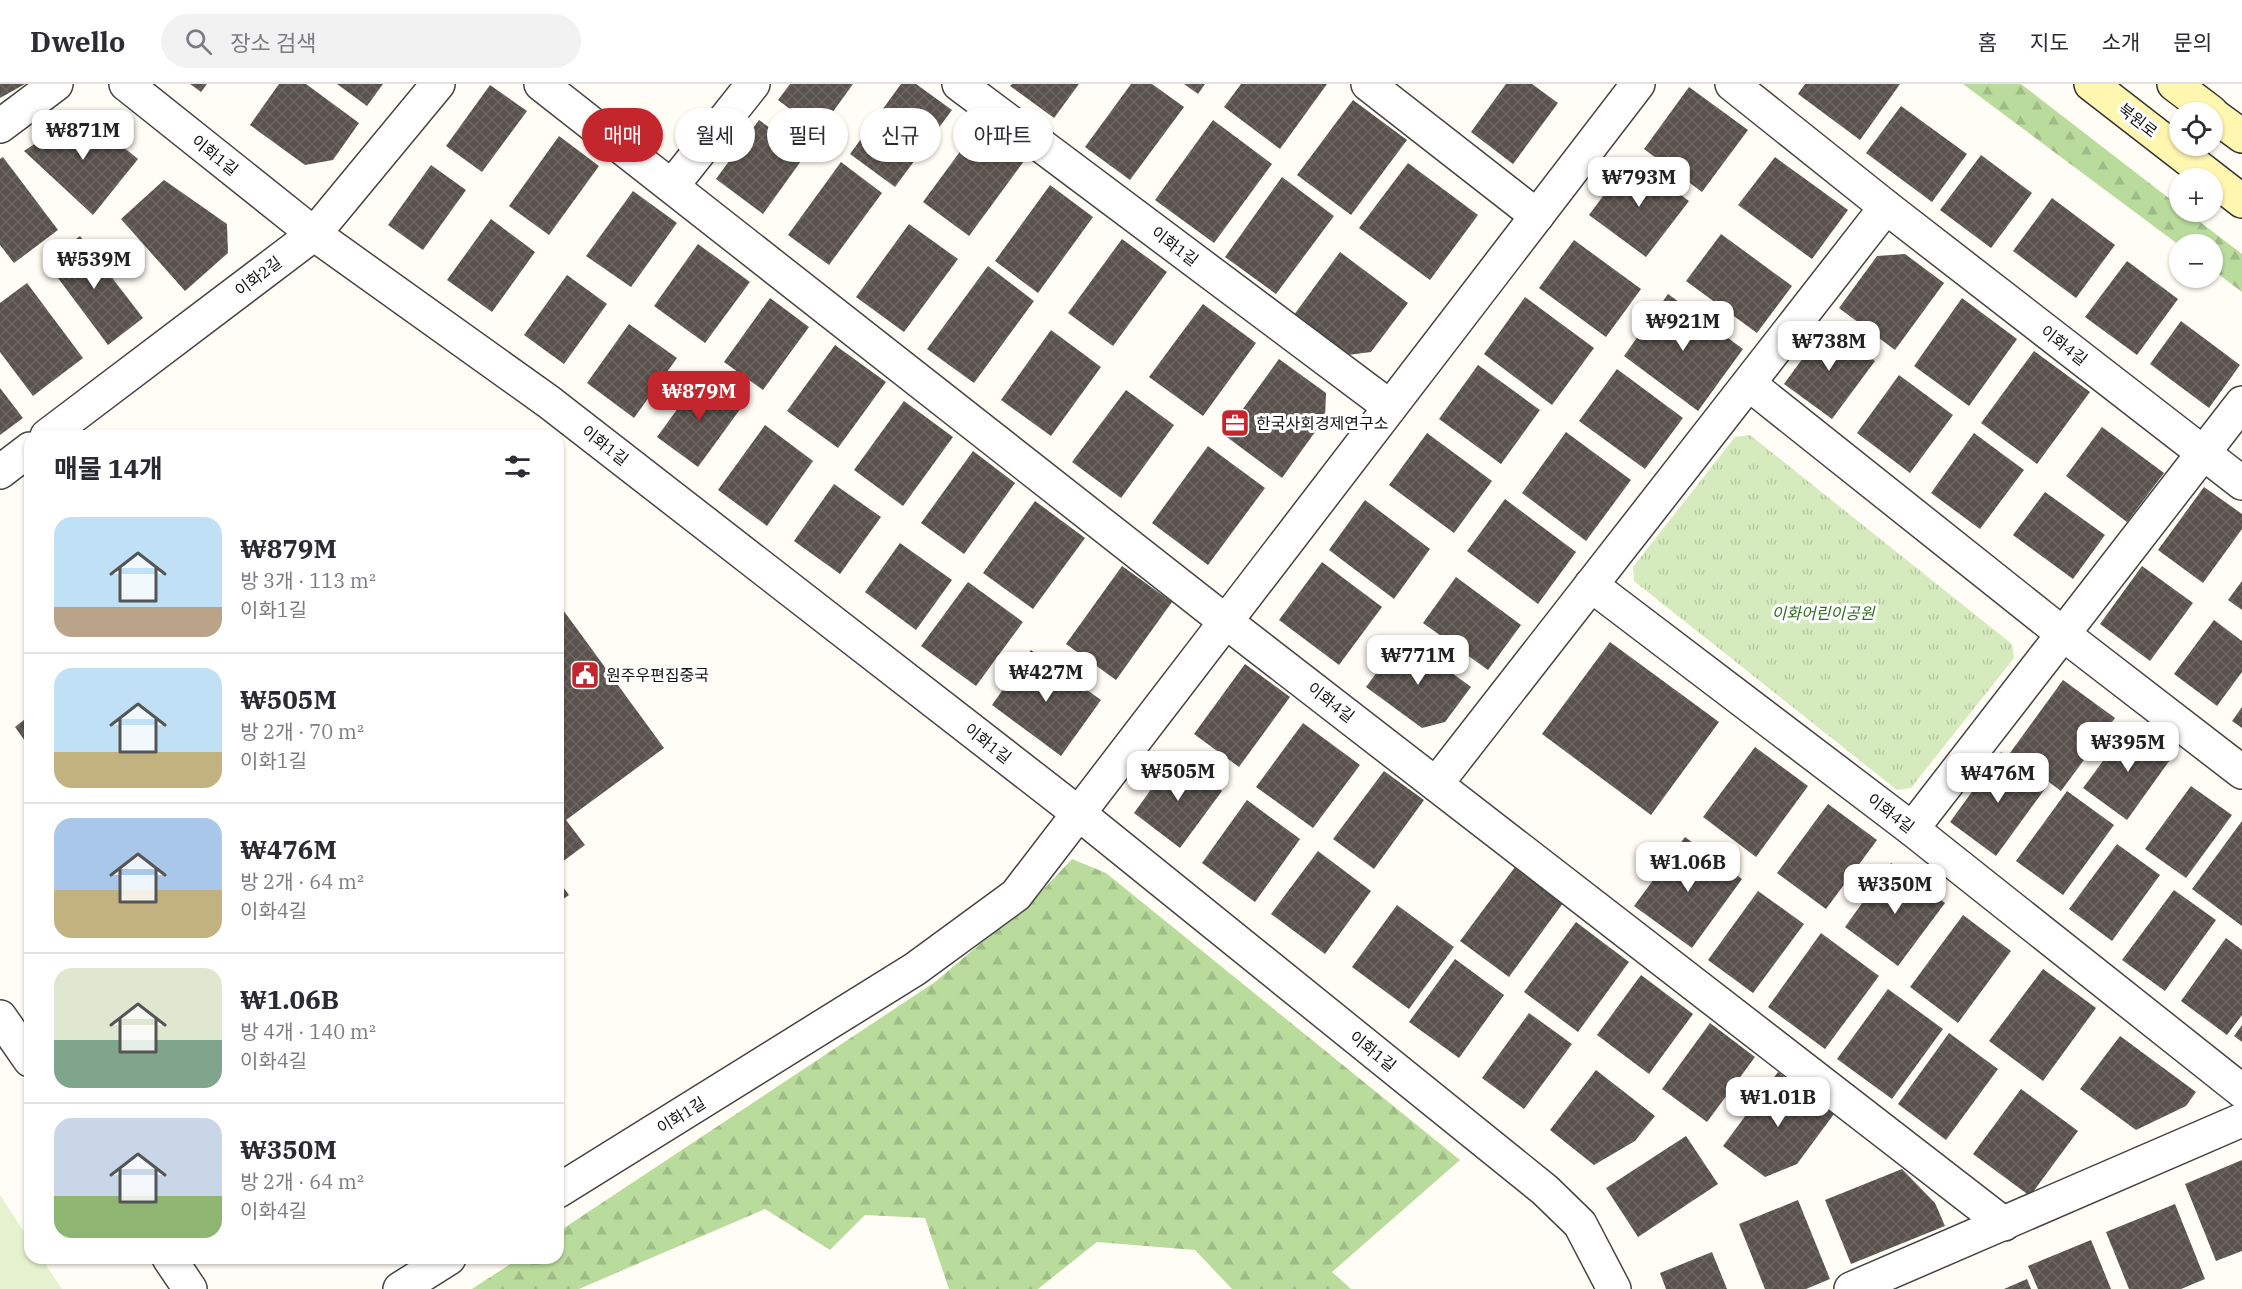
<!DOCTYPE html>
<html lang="ko">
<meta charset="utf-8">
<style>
:root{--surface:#fff;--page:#f2f2f3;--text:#2b2b33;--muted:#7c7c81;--line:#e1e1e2;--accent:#c4262e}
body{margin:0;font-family:"IBM Plex Serif","Noto Sans KR",serif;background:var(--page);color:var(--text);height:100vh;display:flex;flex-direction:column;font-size:22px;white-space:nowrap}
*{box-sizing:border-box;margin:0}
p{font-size:20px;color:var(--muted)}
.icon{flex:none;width:33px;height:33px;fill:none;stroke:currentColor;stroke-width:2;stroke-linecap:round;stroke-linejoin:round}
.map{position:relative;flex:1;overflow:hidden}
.drawer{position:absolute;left:24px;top:346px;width:540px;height:834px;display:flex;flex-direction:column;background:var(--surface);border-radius:18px;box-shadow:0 2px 4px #0004}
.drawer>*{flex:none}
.top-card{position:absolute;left:582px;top:24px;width:570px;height:54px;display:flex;gap:12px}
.tools{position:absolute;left:2169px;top:18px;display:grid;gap:12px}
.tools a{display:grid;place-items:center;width:54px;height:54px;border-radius:50%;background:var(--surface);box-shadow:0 2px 4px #0004;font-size:30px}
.price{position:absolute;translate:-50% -51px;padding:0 14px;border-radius:12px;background:#fff;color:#222;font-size:20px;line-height:39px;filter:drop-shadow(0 2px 3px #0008)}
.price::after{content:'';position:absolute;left:50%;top:36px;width:18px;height:14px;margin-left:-9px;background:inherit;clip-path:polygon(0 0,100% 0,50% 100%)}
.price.selected{background:var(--accent);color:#fff}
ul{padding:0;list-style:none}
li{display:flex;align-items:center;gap:18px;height:150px;padding:0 30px}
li+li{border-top:2px solid var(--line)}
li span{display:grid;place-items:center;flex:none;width:168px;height:120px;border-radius:18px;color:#555}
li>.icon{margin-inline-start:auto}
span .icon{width:72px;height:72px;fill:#fffc;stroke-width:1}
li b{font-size:26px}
h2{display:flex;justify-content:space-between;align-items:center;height:72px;padding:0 30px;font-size:26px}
.pill{padding:0 21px;border-radius:27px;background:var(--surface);box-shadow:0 2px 4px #0004;font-size:21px;line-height:54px}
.pill.selected{background:var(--accent);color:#fff}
header{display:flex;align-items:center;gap:36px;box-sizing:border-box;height:84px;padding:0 30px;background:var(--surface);border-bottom:2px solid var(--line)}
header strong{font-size:28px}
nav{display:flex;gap:33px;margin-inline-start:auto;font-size:21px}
.search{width:420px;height:54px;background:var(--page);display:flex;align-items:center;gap:15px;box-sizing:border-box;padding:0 21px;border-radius:33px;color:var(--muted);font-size:22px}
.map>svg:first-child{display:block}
</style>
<header>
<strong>Dwello</strong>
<div class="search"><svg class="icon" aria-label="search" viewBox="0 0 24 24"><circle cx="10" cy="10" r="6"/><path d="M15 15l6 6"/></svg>장소 검색</div>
<nav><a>홈</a><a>지도</a><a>소개</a><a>문의</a></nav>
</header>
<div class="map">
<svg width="2242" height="1205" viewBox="0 0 2242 1205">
<defs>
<pattern id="grass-tufts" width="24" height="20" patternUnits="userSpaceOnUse" patternTransform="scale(1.5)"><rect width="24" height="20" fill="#d5ebbd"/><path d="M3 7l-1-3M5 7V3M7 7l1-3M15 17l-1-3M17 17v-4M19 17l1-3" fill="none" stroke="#b6c8a1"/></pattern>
<pattern id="forest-firs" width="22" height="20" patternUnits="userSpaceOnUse" patternTransform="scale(1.5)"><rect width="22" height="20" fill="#b9dc9c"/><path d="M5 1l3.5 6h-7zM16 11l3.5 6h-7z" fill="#9ebc85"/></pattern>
<pattern id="building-cross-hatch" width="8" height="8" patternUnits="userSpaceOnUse" patternTransform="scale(1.5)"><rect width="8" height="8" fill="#5a524d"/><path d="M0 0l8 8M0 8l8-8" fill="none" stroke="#6d6662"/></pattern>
</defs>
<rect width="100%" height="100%" fill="#fffdf5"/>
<path fill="url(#grass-tufts)" d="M1750,351L2012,560L2014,574L1911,704L1897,706L1634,497L1633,483L1735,353Z"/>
<g fill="url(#forest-firs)">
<path d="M1963,0H2021L2179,122L2180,128H2187L2242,170V208L2213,186L2212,160L2179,161Z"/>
<path d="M1072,775L1106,789L1460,1076L1332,1188L1351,1205H1232L1195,1166L1097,1158L1038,1205H949L925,1134L865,1131L830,1166L765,1125L579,1205H472L518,1175L558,1174V1148L935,898L1039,810Z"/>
</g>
<path fill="#e6f2cf" d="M0,1111L30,1157V1174L42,1175L62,1205H0Z"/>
<g fill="url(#building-cross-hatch)">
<path d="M0,0H25L0,14Z"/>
<path d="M190,0H207L201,8Z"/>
<path d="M279,0H306L359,39L333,76L305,81L250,41Z"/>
<path d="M337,0H383L367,22Z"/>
<path d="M790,0H853L819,47L778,16Z"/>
<path d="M901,0H916L952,26L895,103L850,70Z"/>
<path d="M1012,0H1079L1054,34L1010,2Z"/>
<path d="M1131,0H1152L1184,23L1130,96L1085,63Z"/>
<path d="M1184,0H1205L1198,10Z"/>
<path d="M1241,0H1327L1280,65L1224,23Z"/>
<path d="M1506,0H1532L1558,19L1513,80L1471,48Z"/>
<path d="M1805,0H1900L1860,56L1798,10Z"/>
<path d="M490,1L527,27L482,88L446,62Z"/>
<path d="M1689,3L1748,46L1702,108L1644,65Z"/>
<path d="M1353,16L1407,56L1351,131L1297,91Z"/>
<path d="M1901,22L1967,70L1932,118L1866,69Z"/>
<path d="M81,29L138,75L93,131L24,67Z"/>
<path d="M759,36L806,70L763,130L716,95Z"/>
<path d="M1213,36L1272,80L1214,159L1155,116Z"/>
<path d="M981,39L1027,73L969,152L923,118Z"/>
<path d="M559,52L599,82L549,151L509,122Z"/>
<path d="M1981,71L2032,109L1991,164L1940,126Z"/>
<path d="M3,73L58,146L14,179L0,161V75Z"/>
<path d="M1775,73L1848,126L1812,175L1738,121Z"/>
<path d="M1631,74L1689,117L1646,173L1589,131Z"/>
<path d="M841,78L882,109L829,181L788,151Z"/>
<path d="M1408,79L1478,131L1430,196L1359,144Z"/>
<path d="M431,81L466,106L423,166L388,141Z"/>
<path d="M1282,93L1334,132L1276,210L1225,173Z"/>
<path d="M164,96L227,140L228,169L185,207L121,135Z"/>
<path d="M1050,101L1093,133L1038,209L995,177Z"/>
<path d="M633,107L677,139L631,203L586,172Z"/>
<path d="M2052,114L2115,161L2076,214L2013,167Z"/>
<path d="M491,135L535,168L492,228L447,196Z"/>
<path d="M909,140L958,175L904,248L856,213Z"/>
<path d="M1721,150L1792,202L1757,249L1686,197Z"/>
<path d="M80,152L143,234L108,261L46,178Z"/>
<path d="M1122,155L1167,188L1113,262L1068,229Z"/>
<path d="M1574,156L1641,205L1606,253L1539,204Z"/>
<path d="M698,160L750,198L705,259L654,222Z"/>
<path d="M1340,168L1408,219L1371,268L1340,272L1291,235Z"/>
<path d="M1905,170L1944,199L1895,266L1839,224L1877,172Z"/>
<path d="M2127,177L2178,215L2137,271L2085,233Z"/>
<path d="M988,182L1034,217L974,299L927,265Z"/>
<path d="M567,191L607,220L564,280L524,251Z"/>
<path d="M27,199L83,274L33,312L0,268V219Z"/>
<path d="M1668,210L1743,265L1698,327L1624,272Z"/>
<path d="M1525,213L1594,264L1552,321L1484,270Z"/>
<path d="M770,214L809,243L763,306L724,278Z"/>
<path d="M1962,214L2017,255L1969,322L1914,282Z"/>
<path d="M1203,220L1256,259L1203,332L1149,293Z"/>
<path d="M2181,237L2240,281L2209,324L2150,280Z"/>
<path d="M629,240L677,274L634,334L587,299Z"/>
<path d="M1827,241L1875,277L1832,335L1784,300Z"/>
<path d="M1051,246L1101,283L1051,352L1001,316Z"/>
<path d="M835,261L886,298L838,364L787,327Z"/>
<path d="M2034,267L2090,308L2037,380L1981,339Z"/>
<path d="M1279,275L1326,309L1325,334L1282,394L1224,351Z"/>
<path d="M1478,281L1540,326L1501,380L1439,335Z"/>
<path d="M1617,285L1683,334L1645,385L1579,337Z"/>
<path d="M1899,291L1953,331L1910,389L1857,349Z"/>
<path d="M700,294L741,324L698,383L657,353Z"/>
<path d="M0,304L23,334L0,351Z"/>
<path d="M1126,306L1174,341L1121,414L1072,378Z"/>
<path d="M904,317L953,353L903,422L854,386Z"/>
<path d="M765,341L813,377L767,442L718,406Z"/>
<path d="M2102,343L2164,389L2127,438L2066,392Z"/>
<path d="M1566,348L1631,396L1586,457L1522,409Z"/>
<path d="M1427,349L1492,397L1454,449L1389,401Z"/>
<path d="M1974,349L2024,386L1980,445L1931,409Z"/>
<path d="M1208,362L1265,404L1208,481L1152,439Z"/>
<path d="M973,367L1015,399L964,470L921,439Z"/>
<path d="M834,400L881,433L840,490L794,457Z"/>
<path d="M2204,403L2242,430V445L2203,499L2158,466Z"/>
<path d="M2045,408L2105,451L2073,495L2013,451Z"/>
<path d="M1505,415L1576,468L1538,520L1467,467Z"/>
<path d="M1365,416L1430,465L1394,515L1329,466Z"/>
<path d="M1035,417L1085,454L1033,525L983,489Z"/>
<path d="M900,459L952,496L916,546L865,508Z"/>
<path d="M1322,478L1382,523L1339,581L1279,536Z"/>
<path d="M1122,482L1172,518L1116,596L1066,560Z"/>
<path d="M2142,482L2193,519L2150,577L2100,540Z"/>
<path d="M1456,493L1521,541L1488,586L1423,539Z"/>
<path d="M2242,497V526L2228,516Z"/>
<path d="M968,498L1023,538L976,602L921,562Z"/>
<path d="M558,519L664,664L566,736L585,761L558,781Z"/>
<path d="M2214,536L2242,557V588L2217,622L2174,590Z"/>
<path d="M1403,553L1471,603L1445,638L1422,644L1366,603Z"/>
<path d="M1610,558L1719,638L1651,731L1542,650Z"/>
<path d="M1031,566L1101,616L1061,672L992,621Z"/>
<path d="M1245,580L1290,613L1239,683L1194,650Z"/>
<path d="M2063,596L2115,634L2061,707L2010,669Z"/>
<path d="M2242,623V644L2232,637Z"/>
<path d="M30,631V664L15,643Z"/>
<path d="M1303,639L1360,681L1313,744L1256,703Z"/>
<path d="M2129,642L2172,673L2127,736L2083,704Z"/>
<path d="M1755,663L1808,702L1756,773L1703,733Z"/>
<path d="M2001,668L2047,702L1996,772L1950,738Z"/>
<path d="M1175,672L1222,707L1180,764L1134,729Z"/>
<path d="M1384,687L1424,716L1374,785L1333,755Z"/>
<path d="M2191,702L2232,731L2186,794L2145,765Z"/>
<path d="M2067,707L2114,741L2063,811L2016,777Z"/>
<path d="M1247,716L1300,755L1255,818L1202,779Z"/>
<path d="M1828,720L1877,756L1826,825L1777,789Z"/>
<path d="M2242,737V842L2192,805Z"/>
<path d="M1685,753L1742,795L1692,864L1634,822Z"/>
<path d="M2117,760L2160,791L2112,857L2069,825Z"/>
<path d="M1318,767L1371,807L1325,870L1271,830Z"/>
<path d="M1518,779L1566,815L1509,893L1460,857Z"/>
<path d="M1891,779L1945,819L1898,882L1845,843Z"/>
<path d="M558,796L569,811L558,819Z"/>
<path d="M2174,806L2216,836L2165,907L2122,876Z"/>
<path d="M1758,807L1804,840L1753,909L1708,876Z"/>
<path d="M1397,821L1454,863L1409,925L1352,883Z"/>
<path d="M1963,831L2011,867L1958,939L1910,903Z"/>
<path d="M1576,838L1629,878L1578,948L1524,908Z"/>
<path d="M1821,849L1879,892L1825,965L1768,923Z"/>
<path d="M2226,854L2242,866V931L2227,951L2181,917Z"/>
<path d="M1455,875L1504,911L1459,974L1409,938Z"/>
<path d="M2043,885L2096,924L2043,997L1989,957Z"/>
<path d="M1641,891L1693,930L1649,990L1597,951Z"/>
<path d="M1888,905L1943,945L1892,1015L1837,975Z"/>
<path d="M1529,929L1572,960L1524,1025L1482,994Z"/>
<path d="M1710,939L1755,973L1707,1038L1662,1005Z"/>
<path d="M2242,941V958L2234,952Z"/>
<path d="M1949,949L1998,985L1946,1056L1898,1020Z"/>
<path d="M2120,952L2196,1008L2186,1022L2136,1046L2080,1005Z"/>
<path d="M1596,986L1655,1032L1635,1057L1594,1081L1550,1046Z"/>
<path d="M1778,988L1834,1030L1797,1080L1765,1093L1723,1062Z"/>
<path d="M2021,1005L2078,1047L2030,1112L1973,1070Z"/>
<path d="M1686,1052L1718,1100L1638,1153L1606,1104Z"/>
<path d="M2242,1076V1167L2216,1177L2185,1100Z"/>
<path d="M1902,1085L1935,1119L1945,1142L1851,1180L1825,1116Z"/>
<path d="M1798,1116L1830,1195L1806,1205H1765L1739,1140Z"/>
<path d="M2175,1120L2205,1195L2181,1205H2129L2106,1148Z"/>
<path d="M2091,1156L2111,1205H2038L2028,1182Z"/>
<path d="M1712,1168L1727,1205H1666L1660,1189Z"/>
<path d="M2027,1195L2031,1205H2004Z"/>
</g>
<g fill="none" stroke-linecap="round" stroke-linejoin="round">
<g stroke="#444" stroke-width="36">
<g id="street">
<path d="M126,0L314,150L549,318L1078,729L1545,1106L1580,1140L1614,1205"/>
<path d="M541,0L1225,537L2004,1140"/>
<path d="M959,0L1390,323"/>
<path d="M1368,0L1537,132"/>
<path d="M1732,0L1886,123L2242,399"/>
<path d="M0,42L56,0"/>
<path d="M672,102L753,0"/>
<path d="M1749,300L2063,550L2242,688"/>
<path d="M47,352L314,150L438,0"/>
<path d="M0,388L30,365"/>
<path d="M1591,501L1912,745L2242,1007"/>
<path d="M1436,700L1886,123"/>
<path d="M1912,745L2242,319"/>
<path d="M0,933L30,976"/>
<path d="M558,1107L915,885L1016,811L1638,0"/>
<path d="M169,1174L190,1205"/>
<path d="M400,1205L449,1174"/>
<path d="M1851,1205L2242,1036"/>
</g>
</g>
<g stroke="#333" stroke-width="36">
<g id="secondary">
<path d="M2091,0L2242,117"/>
<path d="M2174,0L2211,28"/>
<path d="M2212,30L2242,52"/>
</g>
</g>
<use href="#street" stroke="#fff" stroke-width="33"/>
<use href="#secondary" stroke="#fff6b0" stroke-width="33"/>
</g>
<defs>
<g id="office-square" transform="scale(1.5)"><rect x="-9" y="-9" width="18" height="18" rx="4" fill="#c4262e" stroke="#fff"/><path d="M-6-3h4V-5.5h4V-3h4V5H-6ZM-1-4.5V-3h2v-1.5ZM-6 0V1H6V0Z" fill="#fff"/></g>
<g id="civic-square" transform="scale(1.5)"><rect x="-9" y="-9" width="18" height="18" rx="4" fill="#c4262e" stroke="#fff"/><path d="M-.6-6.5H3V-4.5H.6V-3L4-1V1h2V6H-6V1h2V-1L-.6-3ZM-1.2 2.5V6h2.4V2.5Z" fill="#fff"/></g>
</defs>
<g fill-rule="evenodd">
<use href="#office-square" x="1235" y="339"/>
<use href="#civic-square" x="585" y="591"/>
</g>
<g text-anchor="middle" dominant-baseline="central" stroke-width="6" stroke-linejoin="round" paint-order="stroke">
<g font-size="16" fill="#111" stroke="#fff">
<text transform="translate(2138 36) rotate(38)">북원로</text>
<text transform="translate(215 71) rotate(39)">이화1길</text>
<text transform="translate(1175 162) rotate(37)">이화1길</text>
<text transform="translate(258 192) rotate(-37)">이화2길</text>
<text transform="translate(2064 261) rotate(38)">이화4길</text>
<text transform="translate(605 361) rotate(38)">이화1길</text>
<text transform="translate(1331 618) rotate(38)">이화4길</text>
<text transform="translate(988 659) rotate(38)">이화1길</text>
<text transform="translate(1891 729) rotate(37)">이화4길</text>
<text transform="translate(1373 967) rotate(39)">이화1길</text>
<text transform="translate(681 1031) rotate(-32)">이화1길</text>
</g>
<g font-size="16" fill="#111" stroke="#fff" text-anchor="start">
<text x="1256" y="339">한국사회경제연구소</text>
<text x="606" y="591">원주우편집중국</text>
</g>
<g font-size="16" font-style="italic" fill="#2f6b1f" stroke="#fff">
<text x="1823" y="529">이화어린이공원</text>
</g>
</g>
</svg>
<div class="tools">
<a><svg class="icon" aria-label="locate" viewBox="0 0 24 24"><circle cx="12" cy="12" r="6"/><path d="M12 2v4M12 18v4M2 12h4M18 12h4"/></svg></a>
<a>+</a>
<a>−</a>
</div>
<b class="price" style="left:83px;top:77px">₩871M</b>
<b class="price" style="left:1639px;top:124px">₩793M</b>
<b class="price" style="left:94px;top:206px">₩539M</b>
<b class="price" style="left:1683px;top:268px">₩921M</b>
<b class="price" style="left:1829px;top:288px">₩738M</b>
<b class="price selected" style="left:699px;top:338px">₩879M</b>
<b class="price" style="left:1418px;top:602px">₩771M</b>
<b class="price" style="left:1046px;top:619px">₩427M</b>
<b class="price" style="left:2128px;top:689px">₩395M</b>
<b class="price" style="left:1178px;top:718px">₩505M</b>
<b class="price" style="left:1998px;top:720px">₩476M</b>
<b class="price" style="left:1688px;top:809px">₩1.06B</b>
<b class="price" style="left:1895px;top:831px">₩350M</b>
<b class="price" style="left:1778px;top:1044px">₩1.01B</b>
<div class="top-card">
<a class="pill selected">매매</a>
<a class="pill">월세</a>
<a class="pill">필터</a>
<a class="pill">신규</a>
<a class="pill">아파트</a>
</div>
<section class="drawer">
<h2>매물 14개<svg class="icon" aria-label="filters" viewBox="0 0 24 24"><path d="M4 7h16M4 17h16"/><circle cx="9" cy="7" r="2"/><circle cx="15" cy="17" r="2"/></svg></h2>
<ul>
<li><span style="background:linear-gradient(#bfe0f5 75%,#b9a48a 0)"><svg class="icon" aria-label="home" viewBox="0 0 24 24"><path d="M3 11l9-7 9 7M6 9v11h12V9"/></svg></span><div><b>₩879M</b><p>방 3개 · 113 m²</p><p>이화1길</p></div></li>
<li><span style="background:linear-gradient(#bfe0f5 70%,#c2b280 0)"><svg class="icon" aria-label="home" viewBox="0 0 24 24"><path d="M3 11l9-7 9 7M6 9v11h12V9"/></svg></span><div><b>₩505M</b><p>방 2개 · 70 m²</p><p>이화1길</p></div></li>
<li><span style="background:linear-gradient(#a9c7e8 60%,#c2b280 0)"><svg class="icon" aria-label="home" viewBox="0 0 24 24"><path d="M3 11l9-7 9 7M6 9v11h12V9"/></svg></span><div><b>₩476M</b><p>방 2개 · 64 m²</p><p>이화4길</p></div></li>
<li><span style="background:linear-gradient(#dfe7d0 60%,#7fa58c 0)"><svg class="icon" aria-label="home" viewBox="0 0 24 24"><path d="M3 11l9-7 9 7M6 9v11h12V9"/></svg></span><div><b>₩1.06B</b><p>방 4개 · 140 m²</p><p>이화4길</p></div></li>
<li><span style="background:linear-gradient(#c9d6e8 65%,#8fb573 0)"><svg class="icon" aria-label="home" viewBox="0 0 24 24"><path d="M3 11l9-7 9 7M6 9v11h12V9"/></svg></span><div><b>₩350M</b><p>방 2개 · 64 m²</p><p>이화4길</p></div></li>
</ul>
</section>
</div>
